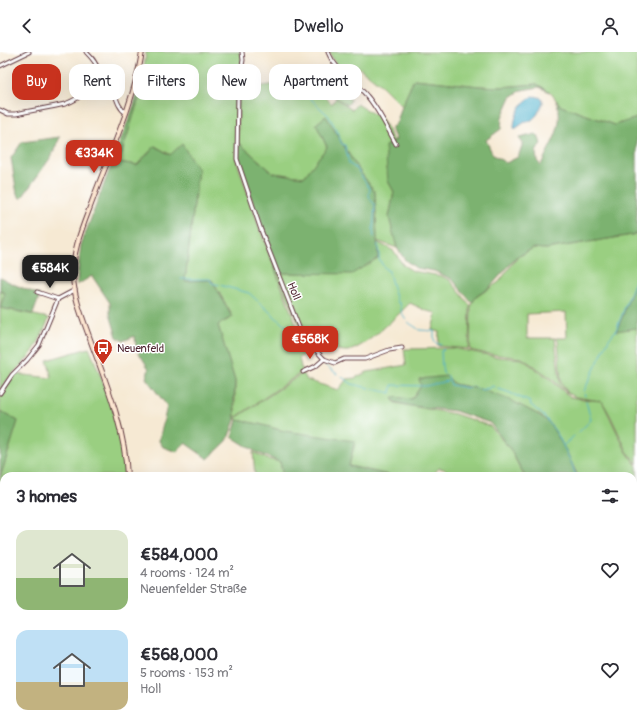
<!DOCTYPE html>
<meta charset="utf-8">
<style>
:root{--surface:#fff;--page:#f2f2f3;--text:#2b2b33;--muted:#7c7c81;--accent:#c8321e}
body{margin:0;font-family:Pangolin,sans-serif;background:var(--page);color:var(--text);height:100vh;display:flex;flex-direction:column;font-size:15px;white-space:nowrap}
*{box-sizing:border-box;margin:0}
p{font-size:13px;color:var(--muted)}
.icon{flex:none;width:22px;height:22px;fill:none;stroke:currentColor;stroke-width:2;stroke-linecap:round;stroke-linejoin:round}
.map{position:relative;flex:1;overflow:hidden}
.drawer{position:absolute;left:0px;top:420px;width:637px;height:256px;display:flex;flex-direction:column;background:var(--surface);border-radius:12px 12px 0 0;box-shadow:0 4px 16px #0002}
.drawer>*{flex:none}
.banner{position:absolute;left:12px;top:12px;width:400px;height:36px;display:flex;gap:8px}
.price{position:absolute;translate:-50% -34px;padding:0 9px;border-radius:8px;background:var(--accent);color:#fff;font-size:13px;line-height:26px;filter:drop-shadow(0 1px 2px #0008)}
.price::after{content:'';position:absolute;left:50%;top:24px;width:12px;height:9px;margin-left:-6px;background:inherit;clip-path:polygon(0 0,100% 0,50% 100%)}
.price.selected{background:#222;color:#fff}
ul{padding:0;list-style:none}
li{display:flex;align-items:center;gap:12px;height:100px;padding:0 16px}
li span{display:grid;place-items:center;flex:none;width:112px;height:80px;border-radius:12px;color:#555}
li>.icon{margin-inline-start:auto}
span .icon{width:48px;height:48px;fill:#fffc;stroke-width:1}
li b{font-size:17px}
h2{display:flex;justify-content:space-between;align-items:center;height:48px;padding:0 16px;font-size:17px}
.pill{padding:0 14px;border-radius:12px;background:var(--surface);box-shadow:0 4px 16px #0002;font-size:14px;line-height:36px}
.pill.selected{background:var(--accent);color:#fff}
header{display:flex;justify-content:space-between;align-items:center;height:52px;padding:0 16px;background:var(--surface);font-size:18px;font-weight:600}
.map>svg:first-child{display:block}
</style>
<header><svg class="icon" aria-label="back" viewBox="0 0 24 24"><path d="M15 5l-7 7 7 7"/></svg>Dwello<svg class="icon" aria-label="person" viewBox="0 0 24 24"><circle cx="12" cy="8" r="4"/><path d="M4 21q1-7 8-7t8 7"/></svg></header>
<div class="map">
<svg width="637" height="676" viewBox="0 0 637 676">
<rect width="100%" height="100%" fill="#fff"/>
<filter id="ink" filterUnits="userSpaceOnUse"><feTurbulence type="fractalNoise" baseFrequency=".025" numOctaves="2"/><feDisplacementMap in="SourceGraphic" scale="8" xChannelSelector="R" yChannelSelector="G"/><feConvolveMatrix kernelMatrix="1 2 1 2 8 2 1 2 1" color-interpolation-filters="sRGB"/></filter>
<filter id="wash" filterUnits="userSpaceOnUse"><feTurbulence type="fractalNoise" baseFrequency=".012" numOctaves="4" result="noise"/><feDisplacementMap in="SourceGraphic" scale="16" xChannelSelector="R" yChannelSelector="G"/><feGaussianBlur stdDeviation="0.9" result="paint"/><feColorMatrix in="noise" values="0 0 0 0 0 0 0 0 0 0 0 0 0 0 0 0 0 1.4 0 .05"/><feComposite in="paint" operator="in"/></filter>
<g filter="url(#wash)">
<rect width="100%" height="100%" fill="#f6e9d3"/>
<g fill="#9acf81" stroke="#727756">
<path d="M146,0H241L242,8L237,63L236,107L260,178L300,283L312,297L299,306L302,320L235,366V329L218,273L233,265L212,228L185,229L198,118L155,94L137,113L119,110L148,17L144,15Z"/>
<path d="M329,0H637V66L615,73L561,54L550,40L537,32L501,35L479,34L414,27L402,54L382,34L357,14L348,24L337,14Z"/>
<path d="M307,27L332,52L336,46L352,58L357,52L382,67L393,88H396L388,129L394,140L389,165L397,196L377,189L375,140L356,114L326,64L316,72L327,95L304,125L273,121L238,90L239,38Z"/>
<path d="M339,39L351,48L347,53L335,45Z"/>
<path d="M637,181V228L634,234L624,263L617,278L637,276V412L627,399L610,363L602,349L626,399L637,414V500L633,504V424H578L567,401L549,370L539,363L511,349L480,337L454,332L447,324L421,334L412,347L392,346L395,351L455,362L490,374L510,397L524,424H452L444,417L439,416L432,424H393L349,414L355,390L284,379L259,372L236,368V366L303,321L307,328L338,338L347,327L355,326L367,320L406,313L404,297L453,296L498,305L522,307L550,327L564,340L571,345L582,347L601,349L576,345L568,341L561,330L558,289L556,286H567L566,260L527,262V286H555L560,331L567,341L551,326L522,306L483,301L470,298L471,253L476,245L499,230L517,206L533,196L546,197L632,183Z"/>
<path d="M377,190L394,199L403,213L413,219L441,224L450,228L470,253L469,297L438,294L439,280L432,278L436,261L427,259L410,251C397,264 365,296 348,299C338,300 327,293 318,290L312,293L302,279L277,221H311L378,206Z"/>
<path d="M0,239L5,241L0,256L49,266C44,279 39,291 31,302C21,315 8,324 0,339Z"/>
<path d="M89,296C106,336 124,380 125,424H4V516H0V426L18,369L0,359V343L15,322L52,326L47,308Z"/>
<path d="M253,400L267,407L280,410L283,424H255Z"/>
<path d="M4,627V672H18L13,676H0V632Z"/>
<path d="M633,660L637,665V676H578L580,672H633Z"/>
<path d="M212,672H261L260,676H209Z"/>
<path d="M266,672H438L433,676H269Z"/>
<path d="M502,672H561L562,673L560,676H491Z"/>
</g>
<g fill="#7bb26f" stroke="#62684d">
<path d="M144,16L148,17L119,110L137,113L155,94L170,103L182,92L198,118L185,229L212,228L232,265L218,273L235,329L234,349L235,368L227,389L208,407L185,391L177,400L163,395L159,389L167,354L146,326L149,317L136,296L135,284L123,289L117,285L110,262V251L92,224L77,233L78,219L81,193L134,53Z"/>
<path d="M414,27L479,34L501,35L537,32L550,40L539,35L522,38L511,45L502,65L501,77L486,88L493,103L506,111L518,105L522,94V90L519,86L536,82L538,84L541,91L536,100L537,109L541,113C551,90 566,74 556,48L561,54L615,73L637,66V181L632,183L546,197L533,196L516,206L489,236L477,244L472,251L452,227L434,219L416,216L405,208L397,196L389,165L394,140L388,129L385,94L396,88L391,77L397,70L402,54Z"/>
<path d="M326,64L356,114L375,140L378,206L352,222L277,221L238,107V90L273,121L304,125L327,95L316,72Z"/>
<path d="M60,85L51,105L21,147L17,142L11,106L22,90Z"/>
<path d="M0,225L13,232L40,243L33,262L0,256L5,241L0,239Z"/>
<path d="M637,228V276L616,279C625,263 628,244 637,228Z"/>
<path d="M447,324L454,332L480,337L510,348L539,363L549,370L567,400L577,424H525L510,397L490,371L455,359L411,354L395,350L392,345L412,347L421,334L419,327Z"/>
<path d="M0,359L18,369L0,426Z"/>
<path d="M237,368L259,372L284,379L355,389L349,414L393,424H283L280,410L256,400L232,385Z"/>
</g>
<path fill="#4db1cc" stroke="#4c687c" d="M535,44L542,46L543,51L537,63L532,68L525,70L515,77L514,76C514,63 522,47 535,44Z"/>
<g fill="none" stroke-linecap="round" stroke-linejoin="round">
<g stroke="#4db1cc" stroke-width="1">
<path d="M310,46L319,55L328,63L335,75L342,92L345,93L349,112L357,117L370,137L369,141L370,147L375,153L373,178L374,185"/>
<path d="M378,192C377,198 380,202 379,207L385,217L389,219C389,223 396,246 398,251H400C401,258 402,265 408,270C411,273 415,274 419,278L434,279V288L436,291L441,293"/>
<path d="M181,227H210L212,231L249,241L283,272L297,280L309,295"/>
<path d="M443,297L444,298L441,299L442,315L443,321L448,324L451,333L468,336L473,334L477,337L485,338V336L487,337L493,334L495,336L508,340L530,350L531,353L545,365L558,383L572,412L576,424"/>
<path d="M324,312L337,322"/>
<path d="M342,325L352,332L391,341L392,333L425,334L448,329"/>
<path d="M585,344L584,339L609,287L616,278L637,224"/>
<path d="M578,381L591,368L586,349"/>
<path d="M564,393L574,384"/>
<path d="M633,550L634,553"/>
<path d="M0,557L1,555"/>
<path d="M636,560L637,565"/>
<path d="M0,586L4,592"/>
<path d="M4,596V602"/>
<path d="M633,623L637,620"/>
<path d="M0,634L4,626"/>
<path d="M578,676L580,672"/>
</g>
</g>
</g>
<g filter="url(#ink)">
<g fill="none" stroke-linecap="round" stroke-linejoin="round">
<g stroke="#643d44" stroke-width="5">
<g id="minor">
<path d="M242,0L243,8L238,36L237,107L261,178L302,283L324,307L335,311L344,307H365L389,298L402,296"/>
<path d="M328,0C336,20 354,28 367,44C379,58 387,76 396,92"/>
<path d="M0,14L29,0"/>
<path d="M99,21C117,26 112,52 126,61"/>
<path d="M0,58L8,62H16C32,58 49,56 65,52C77,48 101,32 98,18C97,11 91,5 86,0"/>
<path d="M37,240L58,247"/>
<path d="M303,320L316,314L324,307"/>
<path d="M0,341L12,323L27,308L39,293L58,247L75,238"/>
<path d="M633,509L637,505"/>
<path d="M0,518H4"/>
<path d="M0,552L4,555"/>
<path d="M633,659L637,663"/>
<path d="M31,672L32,676"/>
<path d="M569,676L572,672"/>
</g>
</g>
<g stroke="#643d44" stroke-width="5.5">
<path id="tertiary" d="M196,672V676"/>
</g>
<g stroke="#643d44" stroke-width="6">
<g id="secondary">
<path d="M127,424C125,376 106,331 90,287C83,267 74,246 73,225C72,197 84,172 93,147C111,98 134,51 142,0"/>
<path d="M633,558L637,557"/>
<path d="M15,676L20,672"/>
<path d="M438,676L443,672"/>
</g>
</g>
<use href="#minor" stroke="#fff" stroke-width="3"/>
<use href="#tertiary" stroke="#fff" stroke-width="3.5"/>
<use href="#secondary" stroke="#fce5d0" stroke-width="4"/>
</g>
</g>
<defs>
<g id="bus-pin" transform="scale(1)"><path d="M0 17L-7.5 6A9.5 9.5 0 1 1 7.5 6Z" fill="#c8321e" stroke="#fff"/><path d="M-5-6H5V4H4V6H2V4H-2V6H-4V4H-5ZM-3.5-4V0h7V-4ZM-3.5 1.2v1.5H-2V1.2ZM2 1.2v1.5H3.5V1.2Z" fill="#fff"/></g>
</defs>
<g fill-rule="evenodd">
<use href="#bus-pin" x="103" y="296"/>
</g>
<g text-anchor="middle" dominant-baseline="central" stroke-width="3" stroke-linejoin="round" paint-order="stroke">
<g font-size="11" fill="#4a1f2b" stroke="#fff">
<text transform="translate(294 239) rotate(68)">Holl</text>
</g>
<g font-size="11" fill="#4a1f2b" stroke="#fff" text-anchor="start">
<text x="117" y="296">Neuenfeld</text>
</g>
</g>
</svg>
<b class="price" style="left:94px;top:122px">€334K</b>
<b class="price selected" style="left:50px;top:237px">€584K</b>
<b class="price" style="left:310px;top:308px">€568K</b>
<div class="banner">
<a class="pill selected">Buy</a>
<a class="pill">Rent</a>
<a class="pill">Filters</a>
<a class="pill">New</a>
<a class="pill">Apartment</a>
</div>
<section class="drawer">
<h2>3 homes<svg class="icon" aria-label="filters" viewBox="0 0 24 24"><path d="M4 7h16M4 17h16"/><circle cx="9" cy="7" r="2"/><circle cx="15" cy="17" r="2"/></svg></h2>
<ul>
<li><span style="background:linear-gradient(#dfe7d0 60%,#8fb573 0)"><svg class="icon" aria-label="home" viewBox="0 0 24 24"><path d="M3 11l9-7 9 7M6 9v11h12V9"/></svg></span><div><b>€584,000</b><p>4 rooms · 124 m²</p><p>Neuenfelder Straße</p></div><svg class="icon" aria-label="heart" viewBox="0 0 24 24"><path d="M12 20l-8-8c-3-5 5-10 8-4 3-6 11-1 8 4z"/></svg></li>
<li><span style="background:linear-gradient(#bfe0f5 65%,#c2b280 0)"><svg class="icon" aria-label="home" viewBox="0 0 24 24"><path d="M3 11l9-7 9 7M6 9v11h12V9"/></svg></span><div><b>€568,000</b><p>5 rooms · 153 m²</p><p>Holl</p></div><svg class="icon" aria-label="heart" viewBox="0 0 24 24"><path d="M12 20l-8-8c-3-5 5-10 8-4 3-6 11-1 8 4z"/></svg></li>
</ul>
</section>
</div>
